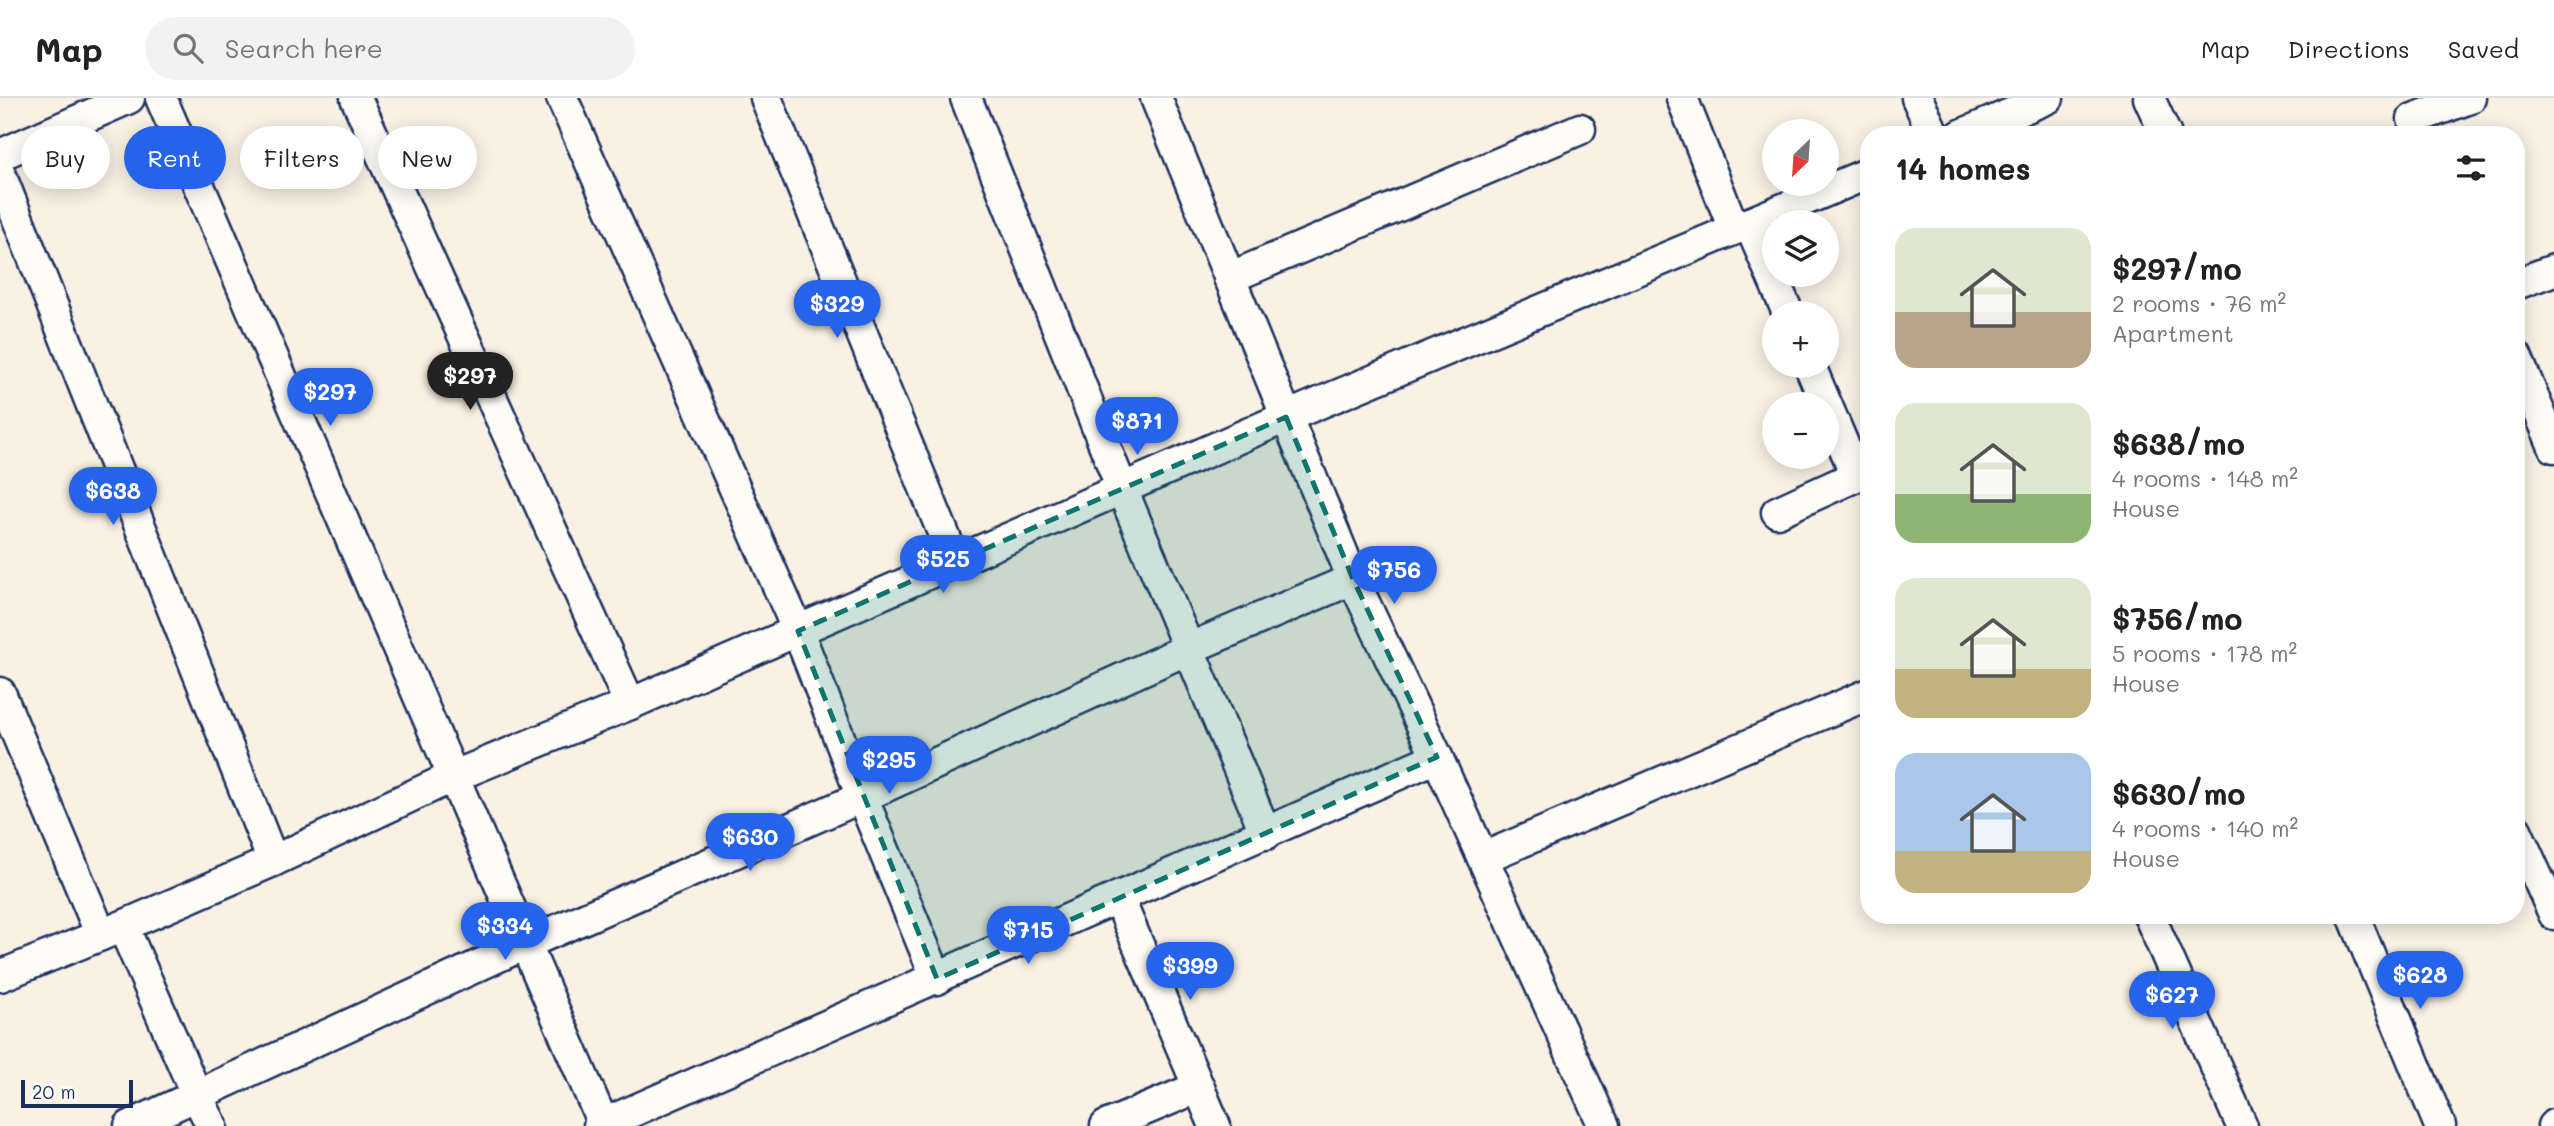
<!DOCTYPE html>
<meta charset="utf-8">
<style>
:root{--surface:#fff;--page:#f2f2f2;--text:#222;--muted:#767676;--line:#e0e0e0;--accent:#2563eb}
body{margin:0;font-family:Mali,sans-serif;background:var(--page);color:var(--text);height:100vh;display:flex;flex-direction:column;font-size:26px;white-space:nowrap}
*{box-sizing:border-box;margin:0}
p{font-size:23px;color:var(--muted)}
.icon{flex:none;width:38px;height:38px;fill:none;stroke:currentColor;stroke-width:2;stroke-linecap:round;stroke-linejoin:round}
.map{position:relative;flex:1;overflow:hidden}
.drawer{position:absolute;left:1860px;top:28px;width:665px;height:798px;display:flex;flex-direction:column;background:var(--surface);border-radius:28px;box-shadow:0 4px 18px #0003}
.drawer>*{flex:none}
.hud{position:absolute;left:21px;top:28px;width:665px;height:63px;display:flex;gap:14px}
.needle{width:46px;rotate:205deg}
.controls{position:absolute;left:1762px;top:21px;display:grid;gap:14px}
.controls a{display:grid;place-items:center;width:77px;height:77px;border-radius:50%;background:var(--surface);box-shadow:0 4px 18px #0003;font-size:35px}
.scale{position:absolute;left:21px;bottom:18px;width:112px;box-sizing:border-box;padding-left:7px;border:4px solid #1b2f5e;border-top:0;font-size:19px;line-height:24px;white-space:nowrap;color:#1b2f5e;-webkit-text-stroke:5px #fdfcf7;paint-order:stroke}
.price{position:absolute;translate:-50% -60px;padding:0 16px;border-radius:24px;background:var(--accent);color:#fff;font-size:23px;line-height:46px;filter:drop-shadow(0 2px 4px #0008)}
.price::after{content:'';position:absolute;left:50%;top:42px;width:21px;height:16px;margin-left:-10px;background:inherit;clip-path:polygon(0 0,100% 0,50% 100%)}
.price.current{background:#222;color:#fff}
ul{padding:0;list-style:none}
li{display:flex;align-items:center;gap:21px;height:175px;padding:0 35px}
li span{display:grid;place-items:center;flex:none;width:196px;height:140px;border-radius:21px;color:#555}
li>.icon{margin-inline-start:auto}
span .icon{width:84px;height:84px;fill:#fffc;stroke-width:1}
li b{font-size:30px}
h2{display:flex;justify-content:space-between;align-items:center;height:84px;padding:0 35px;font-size:30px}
.tag{padding:0 24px;border-radius:32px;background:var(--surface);box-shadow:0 4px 18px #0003;font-size:24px;line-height:63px}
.tag.current{background:var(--accent);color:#fff}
header{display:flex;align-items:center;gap:42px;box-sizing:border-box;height:98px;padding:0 35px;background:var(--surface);border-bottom:2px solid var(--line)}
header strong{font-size:33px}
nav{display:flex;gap:38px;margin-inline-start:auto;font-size:24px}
.search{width:490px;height:63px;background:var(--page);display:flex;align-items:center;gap:18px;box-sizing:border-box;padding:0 24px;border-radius:38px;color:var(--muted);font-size:26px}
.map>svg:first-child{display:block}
</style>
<header>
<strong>Map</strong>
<div class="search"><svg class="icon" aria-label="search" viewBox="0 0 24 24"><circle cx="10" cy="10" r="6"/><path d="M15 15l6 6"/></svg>Search here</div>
<nav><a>Map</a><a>Directions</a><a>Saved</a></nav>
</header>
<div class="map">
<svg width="2554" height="1028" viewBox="0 0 2554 1028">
<rect width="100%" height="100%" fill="#f9f1e4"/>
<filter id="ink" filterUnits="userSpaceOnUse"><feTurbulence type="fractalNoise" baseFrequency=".0143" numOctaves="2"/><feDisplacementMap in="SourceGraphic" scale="14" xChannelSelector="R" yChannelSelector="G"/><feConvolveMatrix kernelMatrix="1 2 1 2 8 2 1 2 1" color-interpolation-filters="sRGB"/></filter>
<g filter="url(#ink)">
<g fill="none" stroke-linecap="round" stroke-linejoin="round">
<g stroke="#1b2f5e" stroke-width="35">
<g id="street">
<path d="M161,0L604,1028"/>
<path d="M356,0L630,606"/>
<path d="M562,0L798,533L862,699L937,881"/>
<path d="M766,0L955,464"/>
<path d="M966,0L1122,391L1266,736"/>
<path d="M1156,0L1353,481L1437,659L1604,1028"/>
<path d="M1682,0L1734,131"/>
<path d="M1917,0L1934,37"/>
<path d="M2149,0L2166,37"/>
<path d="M2413,21L2470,0"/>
<path d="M1961,37L2048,0"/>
<path d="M0,57L129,0"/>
<path d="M0,76L273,763"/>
<path d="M1749,125L1788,215"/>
<path d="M1229,180L1580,31"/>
<path d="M2516,186L2554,172"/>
<path d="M2516,258L2554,349"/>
<path d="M1810,268L1826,306"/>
<path d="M1827,308L1856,377"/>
<path d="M1777,414L1869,372"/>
<path d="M0,595L101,837"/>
<path d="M2516,732L2554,816"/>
<path d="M1483,760L1869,596"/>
<path d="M1118,799L1215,1028"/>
<path d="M2149,817L2242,1028"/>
<path d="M2353,817L2440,1028"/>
<path d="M123,828L197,998L212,1028"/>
<path d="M0,878L123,828L273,763L452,679L630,606L1286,319L1869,75"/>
<path d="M130,1028L525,846L862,699L1190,550L1353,481"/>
<path d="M599,1028L1437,659"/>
<path d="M1106,1028L1199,989"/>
<path d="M2553,1028L2554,1027"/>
</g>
</g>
<use href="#street" stroke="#fdfcf7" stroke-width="30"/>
</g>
</g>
<path fill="#0f766e" fill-opacity="0.2" stroke="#0f766e" stroke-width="5" stroke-dasharray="14 9" stroke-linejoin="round" d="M1286,319L1353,481L1437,659L937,881L798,533Z"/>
</svg>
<div class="controls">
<a><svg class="needle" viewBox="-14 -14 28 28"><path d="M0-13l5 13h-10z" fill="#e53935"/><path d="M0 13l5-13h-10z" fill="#767676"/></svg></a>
<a><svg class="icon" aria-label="layers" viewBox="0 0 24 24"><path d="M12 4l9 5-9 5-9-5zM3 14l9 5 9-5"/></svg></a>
<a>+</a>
<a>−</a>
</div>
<div class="scale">20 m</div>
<b class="price" style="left:837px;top:242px">$329</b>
<b class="price current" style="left:470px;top:314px">$297</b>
<b class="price" style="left:330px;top:330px">$297</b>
<b class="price" style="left:1137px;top:359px">$871</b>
<b class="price" style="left:113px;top:429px">$638</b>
<b class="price" style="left:943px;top:497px">$525</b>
<b class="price" style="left:1394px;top:508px">$756</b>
<b class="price" style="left:889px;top:698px">$295</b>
<b class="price" style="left:750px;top:775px">$630</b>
<b class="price" style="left:505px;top:864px">$334</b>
<b class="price" style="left:1028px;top:868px">$715</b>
<b class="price" style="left:1190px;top:904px">$399</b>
<b class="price" style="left:2420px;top:913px">$628</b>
<b class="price" style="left:2172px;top:933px">$627</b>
<div class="hud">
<a class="tag">Buy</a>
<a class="tag current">Rent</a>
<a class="tag">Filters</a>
<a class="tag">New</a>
</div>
<section class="drawer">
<h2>14 homes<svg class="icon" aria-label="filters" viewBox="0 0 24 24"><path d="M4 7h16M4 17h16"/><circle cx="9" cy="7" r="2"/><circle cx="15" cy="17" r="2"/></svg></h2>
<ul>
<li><span style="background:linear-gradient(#dfe7d0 60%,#b9a48a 0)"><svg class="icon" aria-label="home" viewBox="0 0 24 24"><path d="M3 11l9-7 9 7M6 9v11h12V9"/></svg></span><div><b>$297/mo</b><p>2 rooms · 76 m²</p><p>Apartment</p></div></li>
<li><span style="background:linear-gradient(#dfe7d0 65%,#8fb573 0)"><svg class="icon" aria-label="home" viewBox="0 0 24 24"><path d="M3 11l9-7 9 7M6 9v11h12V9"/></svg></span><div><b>$638/mo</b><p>4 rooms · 148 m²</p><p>House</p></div></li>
<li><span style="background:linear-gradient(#dfe7d0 65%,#c2b280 0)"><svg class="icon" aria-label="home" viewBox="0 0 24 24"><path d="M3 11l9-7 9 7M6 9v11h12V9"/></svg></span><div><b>$756/mo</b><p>5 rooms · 178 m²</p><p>House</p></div></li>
<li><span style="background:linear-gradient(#a9c7e8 70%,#c2b280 0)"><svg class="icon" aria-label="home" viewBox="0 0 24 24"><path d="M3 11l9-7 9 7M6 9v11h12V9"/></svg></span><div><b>$630/mo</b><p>4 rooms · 140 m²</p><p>House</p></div></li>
</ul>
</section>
</div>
